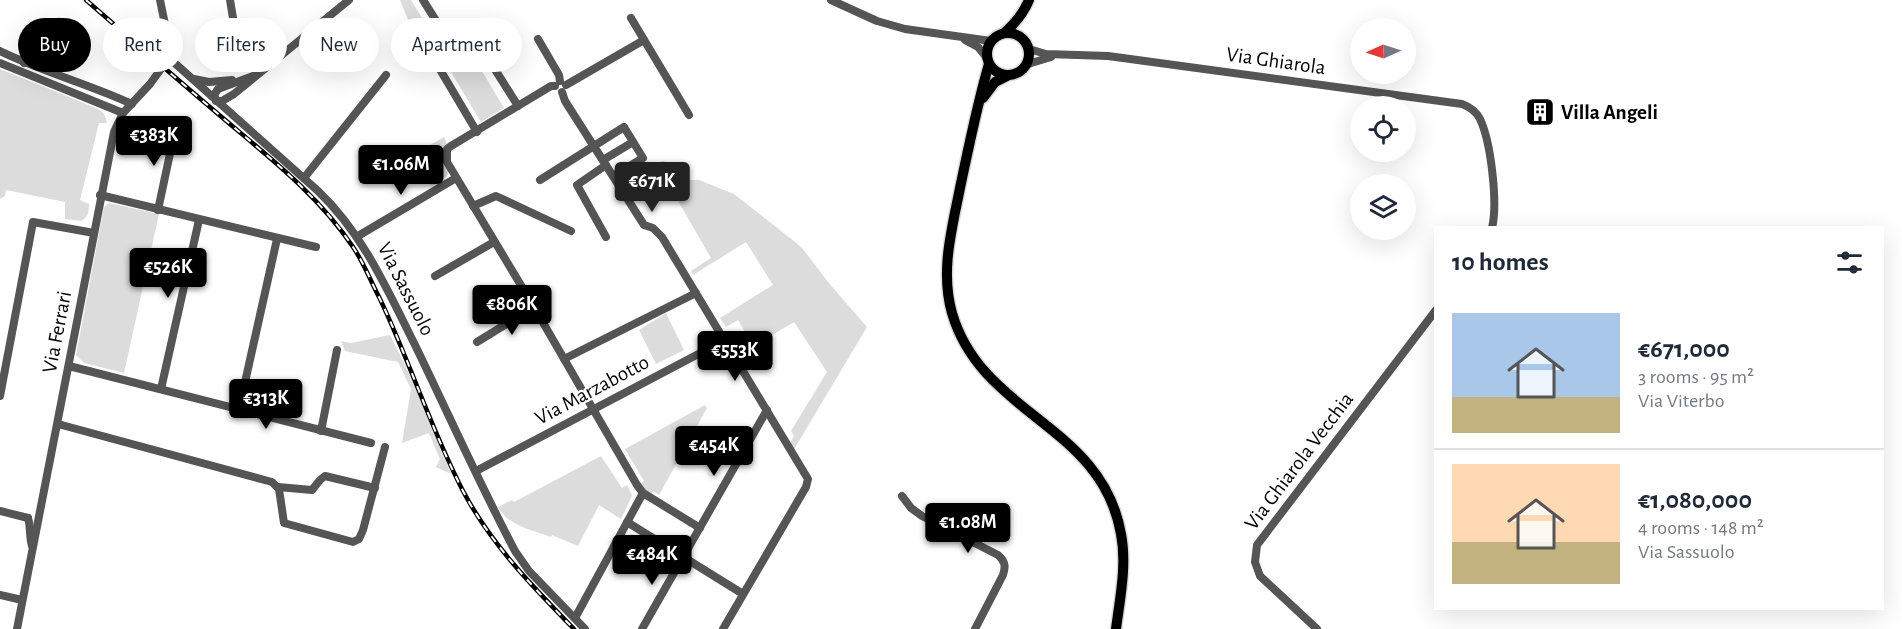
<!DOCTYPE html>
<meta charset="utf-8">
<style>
:root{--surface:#fff;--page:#f2f2f3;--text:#1f2937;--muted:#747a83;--line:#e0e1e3;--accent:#000}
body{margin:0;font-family:"Alegreya Sans",sans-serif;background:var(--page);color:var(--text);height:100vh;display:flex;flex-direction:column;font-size:22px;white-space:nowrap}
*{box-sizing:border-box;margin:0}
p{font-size:20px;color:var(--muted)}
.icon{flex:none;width:33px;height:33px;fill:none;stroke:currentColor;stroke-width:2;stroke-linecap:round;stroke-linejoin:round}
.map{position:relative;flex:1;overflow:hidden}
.side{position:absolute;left:1434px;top:226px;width:450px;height:384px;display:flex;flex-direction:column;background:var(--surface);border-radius:0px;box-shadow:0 6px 24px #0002}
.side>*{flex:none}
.guide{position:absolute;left:18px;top:18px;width:570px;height:54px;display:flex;gap:12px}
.needle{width:39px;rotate:267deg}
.fabs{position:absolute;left:1350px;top:18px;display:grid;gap:12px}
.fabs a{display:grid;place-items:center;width:66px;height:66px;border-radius:50%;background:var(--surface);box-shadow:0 6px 24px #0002;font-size:30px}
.price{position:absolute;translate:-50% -51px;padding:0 14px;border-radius:6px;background:var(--accent);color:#fff;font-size:20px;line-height:39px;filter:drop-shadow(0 2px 3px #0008)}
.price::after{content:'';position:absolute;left:50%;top:36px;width:18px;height:14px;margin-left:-9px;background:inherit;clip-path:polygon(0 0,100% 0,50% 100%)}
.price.selected{background:#222;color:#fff}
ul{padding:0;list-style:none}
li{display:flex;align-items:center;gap:18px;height:150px;padding:0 18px}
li+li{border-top:2px solid var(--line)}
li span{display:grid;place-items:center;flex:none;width:168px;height:120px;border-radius:0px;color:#555}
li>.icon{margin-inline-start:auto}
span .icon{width:72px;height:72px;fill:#fffc;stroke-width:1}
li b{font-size:26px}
h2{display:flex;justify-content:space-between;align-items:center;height:72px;padding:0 18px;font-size:26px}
.tag{padding:0 21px;border-radius:27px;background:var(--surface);box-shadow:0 6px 24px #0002;font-size:21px;line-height:54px}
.tag.selected{background:var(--accent);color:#fff}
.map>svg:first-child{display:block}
</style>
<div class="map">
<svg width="1902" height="629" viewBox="0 0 1902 629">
<rect width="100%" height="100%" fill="#fff"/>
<g fill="#dcdcdc">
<path d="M400,0H411L433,36L434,40L422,49H420Z"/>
<path d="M461,36L504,108L481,122L438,50Z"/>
<path d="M0,69L96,108C103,111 106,116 107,123H99L80,200L89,204C89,212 88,217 81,221L65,219V202L6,190L5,196L0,199Z"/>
<path d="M444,137L447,144L444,147L442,154L449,170L447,176L431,186L413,155Z"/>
<path d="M662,161L670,163L671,173L690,180H699L734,194L794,241L803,249L828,282L867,327L793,451L789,444L794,436L791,431L827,372L794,322L742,353L736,343L747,335L738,320L726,327L720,318L773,285L746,242L693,275L691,271L711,258L663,175L656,177L649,175L646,171Z"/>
<path d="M109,203L159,214L124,373L84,363L76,355L104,207Z"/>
<path d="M666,313L684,350L656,364L639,330Z"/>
<path d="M390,335L408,371L451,474L436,467L440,459L429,433L402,443L411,389L398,362L345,351L341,341L351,343Z"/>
<path d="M705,405L707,408L659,495L653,491L650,496L638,485L644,481L625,449Z"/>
<path d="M601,456L622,488L627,485L632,495L631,498L621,519L599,505L578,546L552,535L551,537C532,530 508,526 498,507L512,500L514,502Z"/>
</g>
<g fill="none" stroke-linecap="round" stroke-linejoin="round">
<g stroke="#dbdbdb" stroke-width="13">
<g id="major">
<circle cx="1008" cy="54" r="21"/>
<path d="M1004,33C1016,23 1023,14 1029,0"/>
<path d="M989,64C977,105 969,146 960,188C952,229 940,271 952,313C982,416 1102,424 1121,534C1127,565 1120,598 1116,629"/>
<path d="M983,98L995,82L1007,76"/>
</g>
</g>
<g stroke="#555" stroke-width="8">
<path d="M160,0L167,34L169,58L318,191C363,234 387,289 415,345C448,413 479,483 515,551L529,571L585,629"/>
<path d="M230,0L236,36"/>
<path d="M423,0L447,38"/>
<path d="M831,0L877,21L905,29L991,41"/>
<path d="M631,18L689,115"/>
<path d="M538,39L559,75L560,81"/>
<path d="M965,40L978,47L987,58"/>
<path d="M1029,49L1046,54L1108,56L1462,104C1470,107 1476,111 1480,119C1491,142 1498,203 1492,228"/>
<path d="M0,51C43,72 89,84 132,104"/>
<path d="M0,63L123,113"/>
<path d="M24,63L59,22"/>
<path d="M1028,64L1051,57"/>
<path d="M194,79L209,82L232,80"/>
<path d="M566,85L644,40"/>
<path d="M555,86H551L451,146L447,149V162L534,307L637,485L643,493L700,528"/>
<path d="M562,92L565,101L644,225L653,228L662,237L808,479L806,487L723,629"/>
<path d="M216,100L214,95L218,89L253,76"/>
<path d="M216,101H222L234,94L349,0"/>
<path d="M477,132L429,51L467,25L518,106"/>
<path d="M603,160L633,142"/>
<path d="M304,178L386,75"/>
<path d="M540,180L624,127L643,158L613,176"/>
<path d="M100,195L316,247"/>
<path d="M473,206L496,196L571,231"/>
<path d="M158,210L175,130"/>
<path d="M358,236L456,178"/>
<path d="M606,237L577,185L606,165"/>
<path d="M435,276L494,242"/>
<path d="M477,342L534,307"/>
<path d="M564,359L696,293"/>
<path d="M69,366L371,443"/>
<path d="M161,389L199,220"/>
<path d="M0,396L33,222L94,233"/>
<path d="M239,409L277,239"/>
<path d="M58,424L272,482L279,489L284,523L353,542L359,539L363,530L385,447"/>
<path d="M321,431L337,350"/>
<path d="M476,471L725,340"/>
<path d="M278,487L312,490L320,480L325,476L375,488"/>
<path d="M902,496L911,508L922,516L998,555C1005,561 1006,566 1003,575L975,629"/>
<path d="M0,511L28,518"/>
<path d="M28,518C31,528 29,536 32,546"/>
<path d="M627,522L743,594"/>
<path d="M0,595L22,600"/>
<path d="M575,618L643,493"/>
<path d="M17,629L114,132L123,113L150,84L169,58"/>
<path d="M642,629L767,410"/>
<path d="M1317,629L1260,576L1255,562L1257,545L1436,310"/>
</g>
<use href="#major" stroke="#000" stroke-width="10"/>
<g stroke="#000" stroke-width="4.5">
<path id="rail" d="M86,0C132,40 178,80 224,119C270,158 319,196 353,247C364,263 371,282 380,299C410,362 431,429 463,491C491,544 532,586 574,629"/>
</g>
<use href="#rail" stroke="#fff" stroke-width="2" stroke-dasharray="7" stroke-linecap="butt"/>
</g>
<defs>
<g id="building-square" transform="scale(1.5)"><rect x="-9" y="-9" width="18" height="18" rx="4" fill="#000" stroke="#fff"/><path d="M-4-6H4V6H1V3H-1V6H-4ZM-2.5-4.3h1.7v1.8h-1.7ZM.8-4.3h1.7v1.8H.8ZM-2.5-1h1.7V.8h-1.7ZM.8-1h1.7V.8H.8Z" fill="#fff"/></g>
</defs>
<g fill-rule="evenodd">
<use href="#building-square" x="1540" y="112"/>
</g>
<g text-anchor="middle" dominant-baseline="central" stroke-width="4.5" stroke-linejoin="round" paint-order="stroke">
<g font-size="21" fill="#000" stroke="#fff">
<text transform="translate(1276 61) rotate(8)">Via Ghiarola</text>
<text transform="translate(406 289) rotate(63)">Via Sassuolo</text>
<text transform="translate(57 332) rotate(-79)">Via Ferrari</text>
<text transform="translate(592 390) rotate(-28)">Via Marzabotto</text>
<text transform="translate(1299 461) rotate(-53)">Via Ghiarola Vecchia</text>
</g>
<g font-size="21" font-weight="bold" fill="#000" stroke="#fff" text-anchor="start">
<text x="1561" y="112">Villa Angeli</text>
</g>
</g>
</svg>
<div class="fabs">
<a><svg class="needle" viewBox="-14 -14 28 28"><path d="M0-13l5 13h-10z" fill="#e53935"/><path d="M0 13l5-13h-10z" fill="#747a83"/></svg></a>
<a><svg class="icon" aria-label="locate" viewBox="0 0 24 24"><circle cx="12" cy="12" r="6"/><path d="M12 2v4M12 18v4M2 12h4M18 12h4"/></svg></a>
<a><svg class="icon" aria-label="layers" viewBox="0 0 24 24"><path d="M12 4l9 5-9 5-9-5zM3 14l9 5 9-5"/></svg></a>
</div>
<b class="price" style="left:154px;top:167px">€383K</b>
<b class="price" style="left:401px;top:196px">€1.06M</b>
<b class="price selected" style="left:652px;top:213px">€671K</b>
<b class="price" style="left:168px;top:299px">€526K</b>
<b class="price" style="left:512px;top:336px">€806K</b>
<b class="price" style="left:735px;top:382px">€553K</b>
<b class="price" style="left:266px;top:430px">€313K</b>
<b class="price" style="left:714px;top:477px">€454K</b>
<b class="price" style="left:968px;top:554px">€1.08M</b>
<b class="price" style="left:652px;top:586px">€484K</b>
<div class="guide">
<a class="tag selected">Buy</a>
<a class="tag">Rent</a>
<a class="tag">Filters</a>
<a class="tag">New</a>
<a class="tag">Apartment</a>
</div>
<section class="side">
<h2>10 homes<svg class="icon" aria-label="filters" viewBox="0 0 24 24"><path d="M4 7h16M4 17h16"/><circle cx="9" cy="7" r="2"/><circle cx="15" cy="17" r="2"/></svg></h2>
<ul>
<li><span style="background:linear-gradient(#a9c7e8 70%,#c2b280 0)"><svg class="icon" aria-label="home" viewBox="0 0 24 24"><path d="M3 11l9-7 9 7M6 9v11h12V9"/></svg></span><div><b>€671,000</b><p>3 rooms · 95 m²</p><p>Via Viterbo</p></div></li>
<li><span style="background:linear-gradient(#ffd9b3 65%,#c2b280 0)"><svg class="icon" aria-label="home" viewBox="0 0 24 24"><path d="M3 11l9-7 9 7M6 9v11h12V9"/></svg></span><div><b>€1,080,000</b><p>4 rooms · 148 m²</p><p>Via Sassuolo</p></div></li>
</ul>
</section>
</div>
